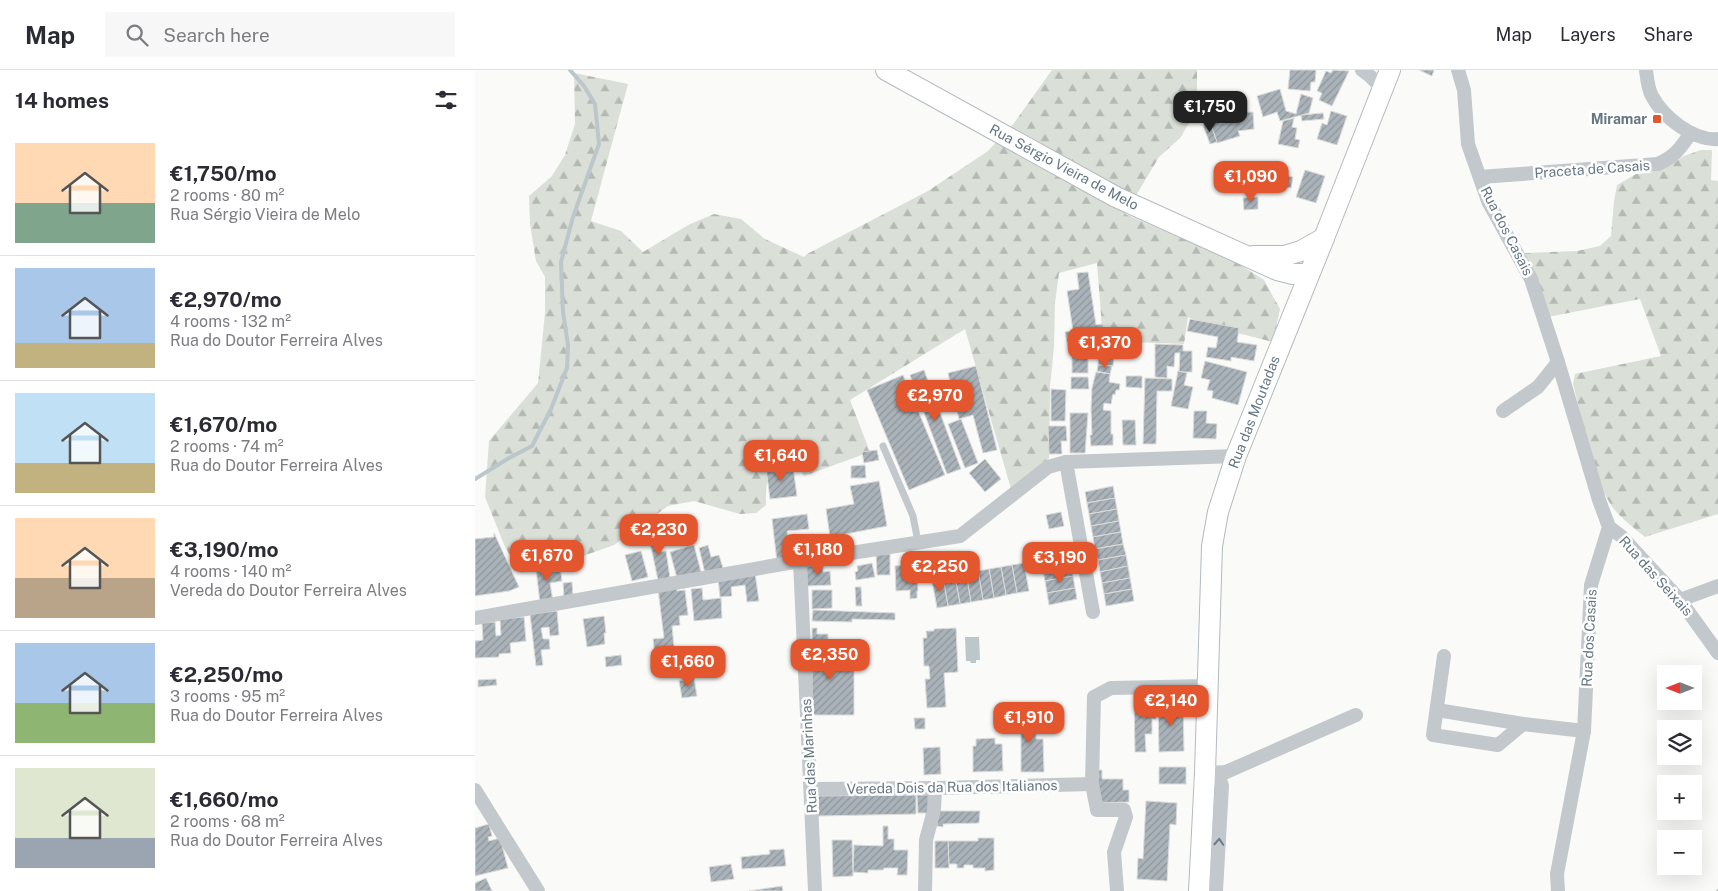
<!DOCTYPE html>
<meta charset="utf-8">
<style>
:root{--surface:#fff;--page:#f7f7f7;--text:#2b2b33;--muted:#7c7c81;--line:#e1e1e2;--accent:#e4572e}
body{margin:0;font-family:"Public Sans",sans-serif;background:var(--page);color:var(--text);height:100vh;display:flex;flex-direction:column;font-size:19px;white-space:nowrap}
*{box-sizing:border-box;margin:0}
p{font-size:16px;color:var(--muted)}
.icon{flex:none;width:28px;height:28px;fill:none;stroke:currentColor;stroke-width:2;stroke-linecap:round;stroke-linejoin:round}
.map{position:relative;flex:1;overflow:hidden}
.details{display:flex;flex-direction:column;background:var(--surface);width:475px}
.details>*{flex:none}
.needle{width:32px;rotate:270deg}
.controls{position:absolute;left:1182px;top:595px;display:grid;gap:10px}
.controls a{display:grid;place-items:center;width:45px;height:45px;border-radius:0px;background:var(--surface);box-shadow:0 5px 20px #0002;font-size:25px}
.price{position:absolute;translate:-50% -42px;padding:0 11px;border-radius:10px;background:var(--accent);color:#fff;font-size:16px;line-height:32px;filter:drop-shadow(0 1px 2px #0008)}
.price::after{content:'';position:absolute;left:50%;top:30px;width:15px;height:11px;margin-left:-8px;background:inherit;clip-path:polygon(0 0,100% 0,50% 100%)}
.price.active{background:#222;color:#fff}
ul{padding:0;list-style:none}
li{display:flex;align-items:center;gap:15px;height:125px;padding:0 15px}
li+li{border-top:1px solid var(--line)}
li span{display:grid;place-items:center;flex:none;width:140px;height:100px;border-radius:0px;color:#555}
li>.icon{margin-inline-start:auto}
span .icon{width:60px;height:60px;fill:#fffc;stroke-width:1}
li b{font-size:21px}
h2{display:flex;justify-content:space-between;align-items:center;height:60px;padding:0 15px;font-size:21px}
header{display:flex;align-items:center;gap:30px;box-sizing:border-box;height:70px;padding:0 25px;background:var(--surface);border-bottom:1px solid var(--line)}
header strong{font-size:24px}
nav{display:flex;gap:28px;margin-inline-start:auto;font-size:18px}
.search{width:350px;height:45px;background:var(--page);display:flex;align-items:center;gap:12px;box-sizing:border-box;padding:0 18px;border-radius:0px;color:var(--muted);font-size:19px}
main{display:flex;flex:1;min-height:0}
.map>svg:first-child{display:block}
</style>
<header>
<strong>Map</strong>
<div class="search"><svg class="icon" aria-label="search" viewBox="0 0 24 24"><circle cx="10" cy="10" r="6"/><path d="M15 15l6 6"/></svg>Search here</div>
<nav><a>Map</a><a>Layers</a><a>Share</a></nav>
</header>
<main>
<section class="details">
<h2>14 homes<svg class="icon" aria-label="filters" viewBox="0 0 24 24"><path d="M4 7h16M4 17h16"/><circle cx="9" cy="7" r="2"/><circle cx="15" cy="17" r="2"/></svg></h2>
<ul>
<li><span style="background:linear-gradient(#ffd9b3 60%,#7fa58c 0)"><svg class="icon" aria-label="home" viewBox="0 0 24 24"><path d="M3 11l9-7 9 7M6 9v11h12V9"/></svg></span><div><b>€1,750/mo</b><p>2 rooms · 80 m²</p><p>Rua Sérgio Vieira de Melo</p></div></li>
<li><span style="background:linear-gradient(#a9c7e8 75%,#c2b280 0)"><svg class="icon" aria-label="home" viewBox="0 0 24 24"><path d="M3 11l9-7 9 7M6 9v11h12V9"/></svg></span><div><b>€2,970/mo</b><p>4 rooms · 132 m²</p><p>Rua do Doutor Ferreira Alves</p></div></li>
<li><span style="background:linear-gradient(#bfe0f5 70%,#c2b280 0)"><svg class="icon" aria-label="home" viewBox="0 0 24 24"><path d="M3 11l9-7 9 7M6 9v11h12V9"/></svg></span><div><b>€1,670/mo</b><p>2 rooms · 74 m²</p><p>Rua do Doutor Ferreira Alves</p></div></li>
<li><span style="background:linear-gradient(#ffd9b3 60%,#b9a48a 0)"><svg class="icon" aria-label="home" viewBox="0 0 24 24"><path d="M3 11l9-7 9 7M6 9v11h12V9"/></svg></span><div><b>€3,190/mo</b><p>4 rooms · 140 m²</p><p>Vereda do Doutor Ferreira Alves</p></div></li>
<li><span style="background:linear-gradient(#a9c7e8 60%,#8fb573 0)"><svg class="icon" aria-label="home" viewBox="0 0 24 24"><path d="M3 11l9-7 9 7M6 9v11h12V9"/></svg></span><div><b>€2,250/mo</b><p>3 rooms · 95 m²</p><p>Rua do Doutor Ferreira Alves</p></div></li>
<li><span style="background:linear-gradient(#dfe7d0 70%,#9aa5b1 0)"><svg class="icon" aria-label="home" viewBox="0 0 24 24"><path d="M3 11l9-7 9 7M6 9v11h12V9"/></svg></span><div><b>€1,660/mo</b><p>2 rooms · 68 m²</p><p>Rua do Doutor Ferreira Alves</p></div></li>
</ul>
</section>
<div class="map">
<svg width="1243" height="821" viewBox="0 0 1243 821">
<defs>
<pattern id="forest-firs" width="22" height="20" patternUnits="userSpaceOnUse" patternTransform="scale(1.25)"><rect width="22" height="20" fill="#dadfd7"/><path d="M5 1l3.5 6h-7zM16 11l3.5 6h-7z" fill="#b4b9b4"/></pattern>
<pattern id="building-hatch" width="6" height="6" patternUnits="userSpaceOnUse" patternTransform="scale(1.25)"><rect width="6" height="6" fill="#aab3b9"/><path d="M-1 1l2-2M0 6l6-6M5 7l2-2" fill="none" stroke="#8e969c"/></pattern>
</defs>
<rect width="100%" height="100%" fill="#fafaf8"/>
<g fill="url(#forest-firs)">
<path d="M577,0H722V40L705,68L684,87L650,144L761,192L789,210L805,239L798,272L731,255L713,247L709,274L628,271L622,193L584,203L580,233L579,277L575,317L574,389L536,419L490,259L375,330L395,382L329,406L315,385C291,403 291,406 291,435L281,443L265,444L219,431L193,436L139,475L97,490L46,503L30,477L10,427L14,371L63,313L70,243V207L61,191L55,154L54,126L77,106L90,85L100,54L99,3L153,14L116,151L146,161L168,182L215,154L239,144L266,149L290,169L329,187L332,184L453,121L513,81L539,53Z"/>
<path d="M1226,80H1237L1236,110L1243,111V444L1170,467C1158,457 1145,448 1136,435C1115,402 1108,352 1098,314L1100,304L1186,286L1165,229L1073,247L1050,183L1102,181L1125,176L1136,166L1139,131L1142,115L1161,104L1174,103L1194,96L1209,86Z"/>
</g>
<path fill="#bbc7cb" d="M490,567H504L505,590H501V593H496L495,591H491Z"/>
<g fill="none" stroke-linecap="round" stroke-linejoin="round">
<path stroke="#bbc7cb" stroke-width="4" d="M0,409L34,388L57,376L76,339L92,298L93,275L88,242L86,192L98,147L124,74L120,34L109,16L95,0"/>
</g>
<g fill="url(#building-hatch)" stroke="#dcdcda">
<path d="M815,0H841L840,12H836L835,21L813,19Z"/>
<path d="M858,0L874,1L857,36L844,30L847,23L842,21L851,1L856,3Z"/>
<path d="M944,0H959L957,6Z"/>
<path d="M805,19L811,41L821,44L826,24L838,28L834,43L805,51L802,42L788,47L782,26Z"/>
<path d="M856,41L872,46L862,75L842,69L847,53L852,55Z"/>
<path d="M778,42L779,59L763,61L765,66L742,73L735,50H743L744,53H750V43Z"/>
<path d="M848,43L849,49L827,51L826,45Z"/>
<path d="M819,48L817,57L822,58L820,69L825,70L823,78L803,74L808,51Z"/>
<path d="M735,53L742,72L735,74L728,55Z"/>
<path d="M830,100L850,106L841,133L821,127Z"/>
<path d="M800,103L818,107L816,118L797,114Z"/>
<path d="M783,127V139L769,140L768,128Z"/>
<path d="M613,202L621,255L628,254V278L594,281L590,262L598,261L592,221L604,219L602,203Z"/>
<path d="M715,249L764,258L762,272L782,275L779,291L756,287V291L731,287L733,277L741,278L743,267L712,261Z"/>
<path d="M680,274L708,275V281H717V302H704L705,283H700L699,297L692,296V308L680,307Z"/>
<path d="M624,279H655V286L639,285L638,296L623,295Z"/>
<rect x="597" y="282" width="16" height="21"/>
<path d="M730,291L772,302L763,335L737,328L738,321L732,320L735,310L726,308Z"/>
<path d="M623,295L637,296L635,304L622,301Z"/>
<path d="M501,296L522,380L508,383L498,345L484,349L473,303Z"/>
<path d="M449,300L486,399L472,404L435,305Z"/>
<path d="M703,301L712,303L709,315L718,317L713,339L696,336Z"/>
<path d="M621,302L635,304L634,312L645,314L644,320H641L640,325L638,324L636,334L629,333L628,340L636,341V364H638V375L616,376L615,365H617L616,339L617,318Z"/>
<path d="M428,305L470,405L434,420L392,320Z"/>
<path d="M651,306H667V318L651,317Z"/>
<path d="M596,307H613L614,319H596Z"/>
<path d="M670,308L697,309V321H682L681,374H668Z"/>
<path d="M576,319L591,320L590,351H576Z"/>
<path d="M719,341H732L731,353L742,354L741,369L718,368Z"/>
<path d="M595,343H613L610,383H595Z"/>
<path d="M486,349L503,393L490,398L473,354Z"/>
<path d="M647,350H660L661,375H648Z"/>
<path d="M573,356H591L592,371H586L587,384H574Z"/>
<path d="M402,380L404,390L389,393L387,382Z"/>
<path d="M510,389L526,409L510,422L494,403Z"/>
<path d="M312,395V398L318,397L322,426L295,429L291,398Z"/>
<path d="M390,395L391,408H376V396Z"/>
<path d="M404,411L412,456L355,467L351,439L379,434L375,416Z"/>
<path d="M638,416L640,428L612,433L610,422Z"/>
<path d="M640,428L642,439L614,444L612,433Z"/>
<path d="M642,439L644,451L616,456L614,444Z"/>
<path d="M586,442L589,456L574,459L571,445Z"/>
<path d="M332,444L334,459L312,461L314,473L328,472L327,466L339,464L341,487L302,492L297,449Z"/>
<path d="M182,446L185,453L174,459L170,453Z"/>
<path d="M644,451L646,462L618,467L616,456Z"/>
<path d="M185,456L186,461L181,462L185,482L191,481L195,508L183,510L173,463Z"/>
<path d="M646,462L648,474L620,479L618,467Z"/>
<path d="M19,463L44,517L34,521L0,526V469L19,467Z"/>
<path d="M648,474L651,485L623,490L620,479Z"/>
<path d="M219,475L226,502L202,508L195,482Z"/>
<path d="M233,475L236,487L244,485L248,498L230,503L224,478Z"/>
<path d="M166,481L173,507L157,511L150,485Z"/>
<path d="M594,483L596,495L568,500L565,488Z"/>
<path d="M401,484H415V505H402Z"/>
<path d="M441,484L443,521H442V528L435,529V520L421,521L420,496L431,495L430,485Z"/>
<path d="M651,485L653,496L625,502L623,490Z"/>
<path d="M397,493L400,507L381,510L380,502L383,501L382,496Z"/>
<path d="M549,493L554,521L542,523L537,495Z"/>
<path d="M537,495L542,523L531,525L526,497Z"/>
<path d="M596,495L598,506L570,511L568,500Z"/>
<path d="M85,496L87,511L75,513L78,531L65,533L61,499Z"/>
<path d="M331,496H348V502L355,501L356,515L332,516Z"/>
<path d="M653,496L655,508L627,513L625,502Z"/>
<path d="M526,497L531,525L519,528L514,499Z"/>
<path d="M514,499L519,528L508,530L503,501Z"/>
<path d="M503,501L508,530L496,532L491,503Z"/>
<path d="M280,503L284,531L272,532L270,515L256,517L257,526L245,527L243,508Z"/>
<path d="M491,503L496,532L485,534L480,506Z"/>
<path d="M480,506L485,534L473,536L468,508Z"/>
<path d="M598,506L600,518L572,523L570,511Z"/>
<path d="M468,508L473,536L462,538L457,510Z"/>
<path d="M655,508L657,519L629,524L627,513Z"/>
<path d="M97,512L98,527L89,528L88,513Z"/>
<path d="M202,517V521L210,520L213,545L204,546L205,555L197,556L200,588L183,590V585H180L178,569L189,568L183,519Z"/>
<path d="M380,517H386L387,536H381Z"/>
<path d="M227,518L228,530L246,528L247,548L219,551L216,519Z"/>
<path d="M600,518L602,529L574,535L572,523Z"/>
<path d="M657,519L659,531L631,536L629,524Z"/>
<path d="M337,520H357V538L337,539Z"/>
<path d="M338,540L420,543V550L377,549V552L337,551Z"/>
<path d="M82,541L84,565L75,566L74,557L66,558L68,569H74L75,579L66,580L68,595L61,596L55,544Z"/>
<path d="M129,546L131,563H129L130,574L112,577L108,549Z"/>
<path d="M49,547L51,571L35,573L36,583L24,584V587L0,588V571L8,570L7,553L20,552L21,566L26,565L25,549Z"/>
<path d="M337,558H342V564H353V588H361V596H379V645H337Z"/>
<path d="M481,558L483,602L469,603L471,637L452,638L450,609H455L454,596H449L448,568H452L451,561H459V559Z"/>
<path d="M146,585L147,595L131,597L130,587Z"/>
<path d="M219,608L222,626L207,628L204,611Z"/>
<path d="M21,609L22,615L3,617V610Z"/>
<path d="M680,623L681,649H677V664H670L671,682H660L659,624Z"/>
<path d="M683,632H708L709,681L684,682Z"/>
<path d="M536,647H561V669H568L569,702H546V663H536Z"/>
<path d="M439,648H450V659H440Z"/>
<path d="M520,668V674H527L528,701L498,702V676H501V669Z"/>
<path d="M465,677L466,704L449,705L448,678Z"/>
<rect x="684" y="697" width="27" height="17"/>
<path d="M623,700H627V709H648V720H654V732L623,733Z"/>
<path d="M441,725V744L343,746V726Z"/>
<path d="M442,725H454V743H443Z"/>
<path d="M671,731L702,733L701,755L695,754L692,811L662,809L663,788L668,789Z"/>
<path d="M462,741H505L504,753L468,754V757L462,756Z"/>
<path d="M14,754L17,766L13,767L14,771L25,768L33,798L0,806V758Z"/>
<path d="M408,756H413V769H419V780H433L432,805H422L423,798H409L408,800H393V803L378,802L379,775L408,776Z"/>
<path d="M503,768H519V800L510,801V798H498V795H489V798H482V794H474L473,771H503Z"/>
<path d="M357,770H377L378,806L358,807Z"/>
<path d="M460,771H473L474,798H460Z"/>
<path d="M309,779L311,796L267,799L266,787L295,784L294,780Z"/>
<path d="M256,794L259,809L236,812L234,797Z"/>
<path d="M11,808L17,821H0V813Z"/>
<path d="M307,816L308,821H274Z"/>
</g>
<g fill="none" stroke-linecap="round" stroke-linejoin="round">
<g stroke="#b3babf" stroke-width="22">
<g id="secondary">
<path d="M411,0L641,127L802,200L818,204H834"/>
<path d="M778,186H809L826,181L849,168"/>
<path d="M724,821L730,703L737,476L743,442L761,386L849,168L915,0"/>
</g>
</g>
<path stroke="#bbbfc2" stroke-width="2.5" stroke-dasharray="2.5 2.5" stroke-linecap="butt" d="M1242,821L1243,820"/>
<path stroke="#c3c8cc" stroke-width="7" d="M408,376L438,446L443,472"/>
<g stroke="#c3c8cc" stroke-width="14">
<path d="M887,0L895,6L908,19"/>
<path d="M983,0L989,20L993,74L1013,131L1056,209L1083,292L1124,430L1134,457L1116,515L1109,661L1082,804L1083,821"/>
<path d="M1171,0C1172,8 1173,19 1177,26C1188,47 1218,71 1243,69"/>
<path d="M1005,107L1183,94C1201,86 1205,78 1216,63"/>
<path d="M1028,341L1063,317L1083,292"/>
<path d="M591,392L618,542"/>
<path d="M1134,457L1146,466L1205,530L1243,583"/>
<path d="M325,491L340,821"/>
<path d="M1205,530L1243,516"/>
<path d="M0,548L325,491L485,466L573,397L591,392L761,386"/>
<path d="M969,586L958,665L1023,675L1048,654"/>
<path d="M962,640L1048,654L1109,661"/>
<path d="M726,711L730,703L751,702L881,645"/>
<path d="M336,719L460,718L617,714"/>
<path d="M0,720L63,821"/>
<path d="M450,821L451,770L459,740L460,718"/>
<path d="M642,821L639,782L651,747L649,740H622L617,714L619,627L636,618L732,616"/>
<path d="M741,821L747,716L743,704"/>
</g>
<use href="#secondary" stroke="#fff" stroke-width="20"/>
</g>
<defs><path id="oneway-chevron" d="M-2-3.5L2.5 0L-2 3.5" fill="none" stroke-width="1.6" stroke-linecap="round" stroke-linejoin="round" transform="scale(1.25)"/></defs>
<use stroke="#6a7a87" href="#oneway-chevron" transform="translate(744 772) rotate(-87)"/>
<rect fill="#e4572e" stroke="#fff" stroke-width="2" x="1177" y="44" width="10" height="10" rx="2.5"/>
<g text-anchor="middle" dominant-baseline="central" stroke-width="5" stroke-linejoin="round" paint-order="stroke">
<g font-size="14" font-weight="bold" fill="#657683" stroke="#fff" text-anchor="end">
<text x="1172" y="49">Miramar</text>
</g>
<g font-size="14" fill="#657683" stroke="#fff">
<text transform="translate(589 97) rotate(28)">Rua Sérgio Vieira de Melo</text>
<text transform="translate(1117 99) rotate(-4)">Praceta de Casais</text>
<text transform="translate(1032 161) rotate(63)">Rua dos Casais</text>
<text transform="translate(779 342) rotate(-69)">Rua das Moutadas</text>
<text transform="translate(1181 506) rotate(48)">Rua das Seixais</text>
<text transform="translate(1114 568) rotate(-87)">Rua dos Casais</text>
<text transform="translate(334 686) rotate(-93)">Rua das Marinhas</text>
<text transform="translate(477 717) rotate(-1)">Vereda Dois da Rua dos Italianos</text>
</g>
</g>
</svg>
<div class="controls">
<a><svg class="needle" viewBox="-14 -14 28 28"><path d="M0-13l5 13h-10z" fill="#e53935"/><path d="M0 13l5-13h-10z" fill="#7c7c81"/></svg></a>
<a><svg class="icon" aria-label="layers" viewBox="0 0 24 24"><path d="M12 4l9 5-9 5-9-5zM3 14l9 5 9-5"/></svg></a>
<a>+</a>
<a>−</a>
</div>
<b class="price active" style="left:735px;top:63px">€1,750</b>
<b class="price" style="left:776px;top:133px">€1,090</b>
<b class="price" style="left:630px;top:299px">€1,370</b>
<b class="price" style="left:460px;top:352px">€2,970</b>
<b class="price" style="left:306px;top:412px">€1,640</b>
<b class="price" style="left:184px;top:486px">€2,230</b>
<b class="price" style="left:343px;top:506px">€1,180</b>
<b class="price" style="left:72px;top:512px">€1,670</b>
<b class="price" style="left:585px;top:514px">€3,190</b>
<b class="price" style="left:465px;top:523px">€2,250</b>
<b class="price" style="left:355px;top:611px">€2,350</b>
<b class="price" style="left:213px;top:618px">€1,660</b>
<b class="price" style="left:696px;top:657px">€2,140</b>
<b class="price" style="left:554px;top:674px">€1,910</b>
</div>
</main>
